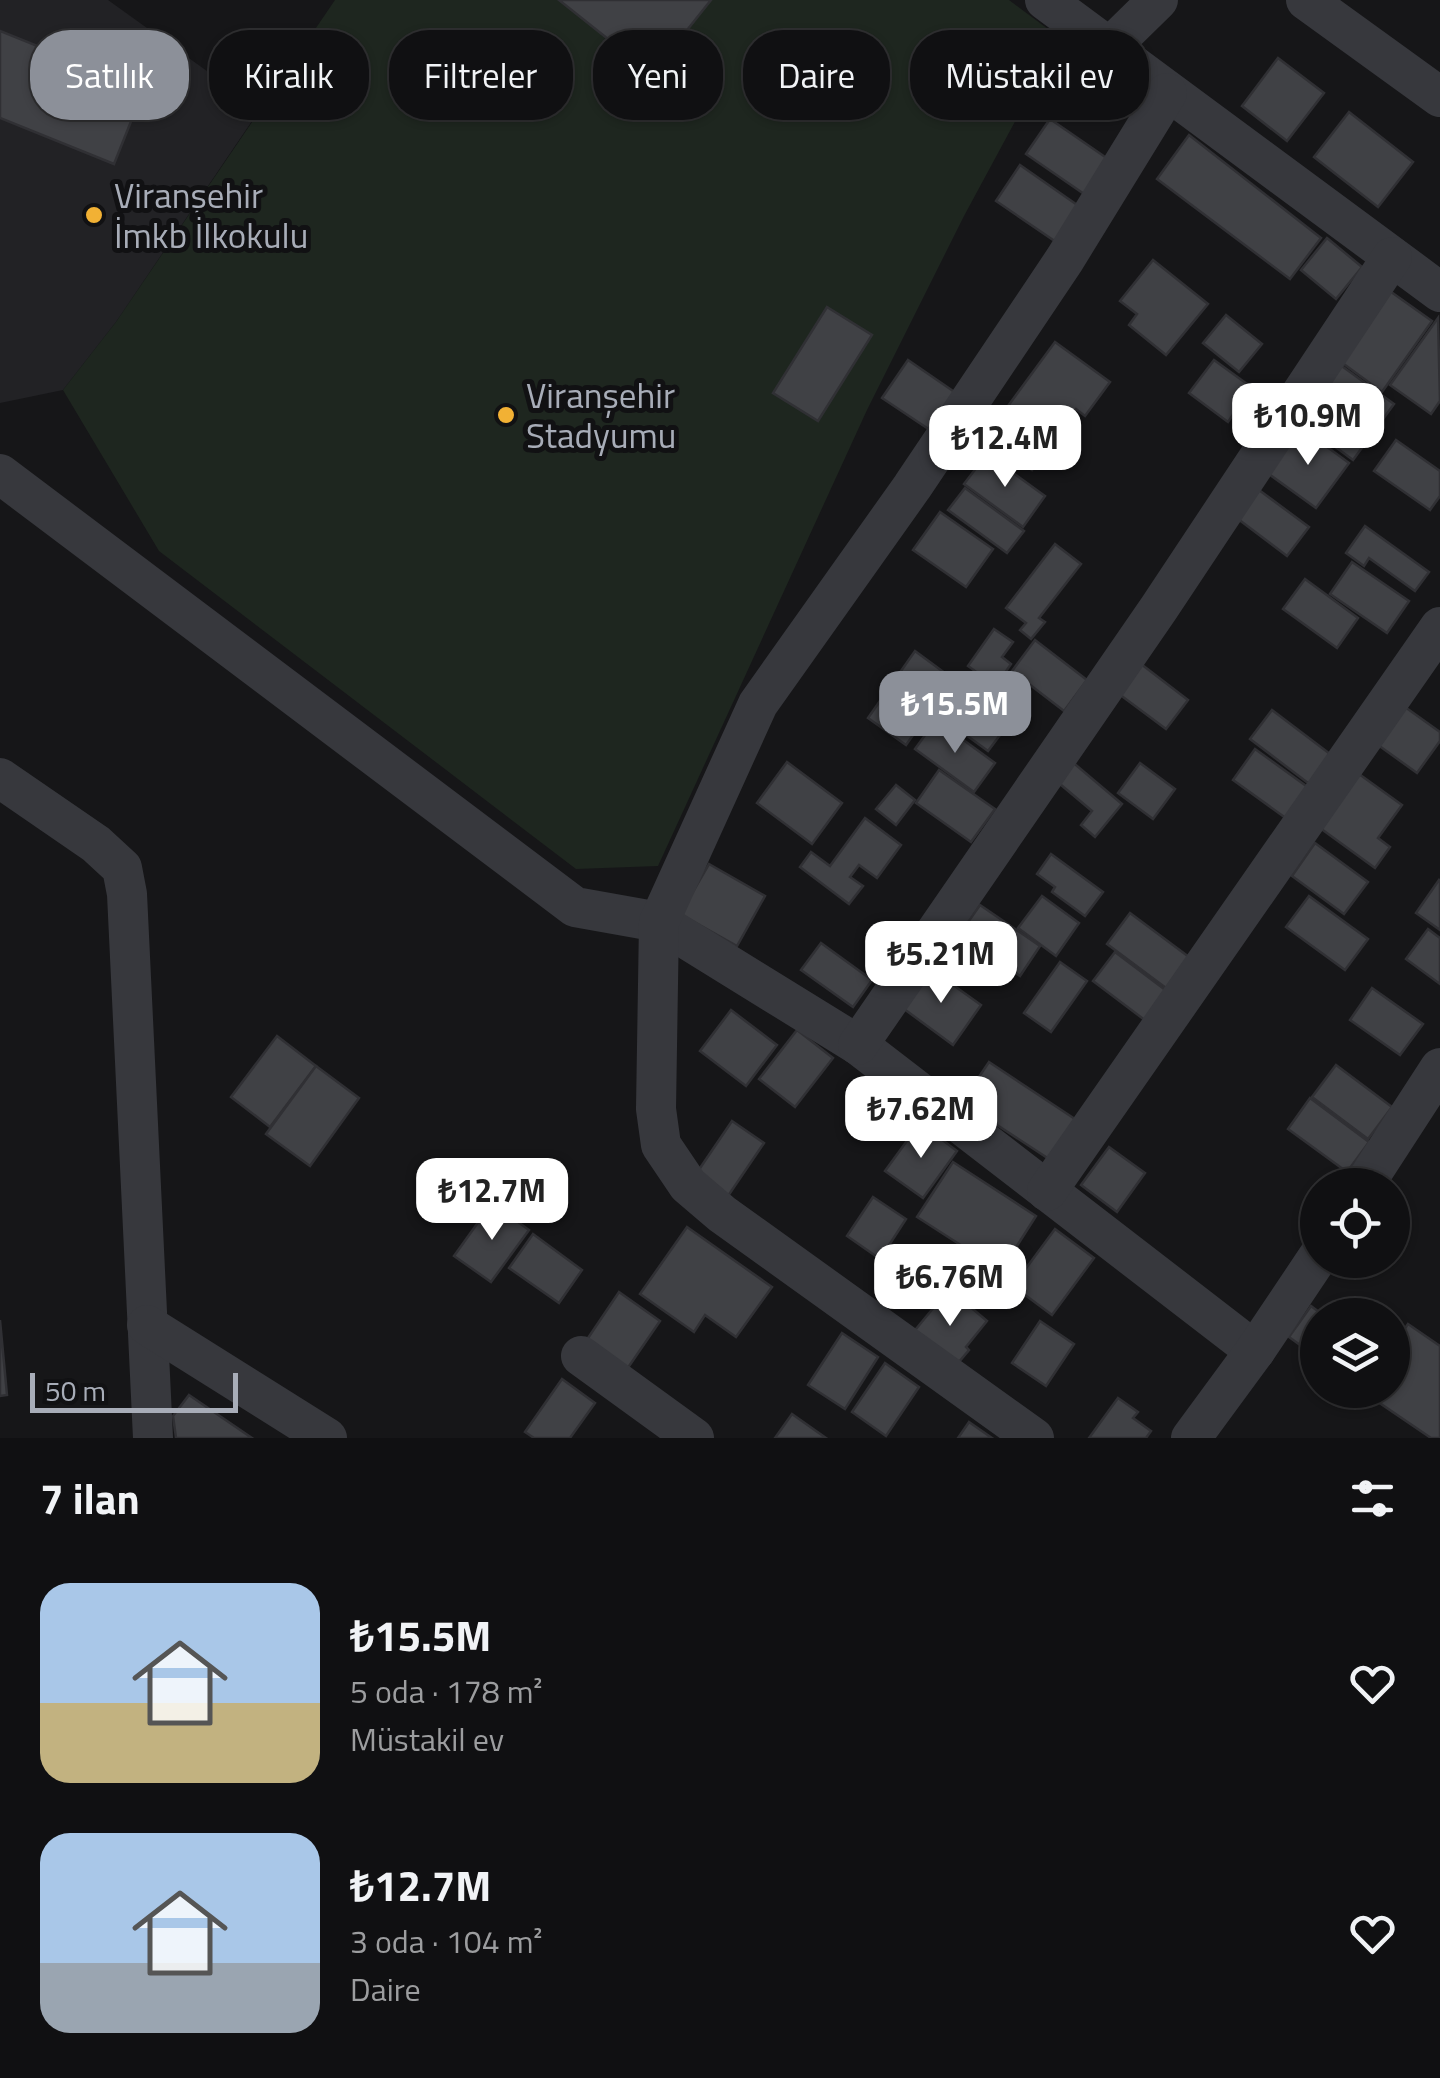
<!DOCTYPE html>
<html lang="tr">
<meta charset="utf-8">
<style>
:root{--surface:#101012;--page:#1e1e20;--text:#f1f3f6;--muted:#9c9d9f;--line:#303032;--accent:#8c9099}
body{margin:0;font-family:"Titillium Web",sans-serif;background:var(--page);color:var(--text);height:100vh;display:flex;flex-direction:column;font-size:38px;white-space:nowrap}
*{box-sizing:border-box;margin:0}
p{font-size:32px;color:var(--muted)}
.icon{flex:none;width:55px;height:55px;fill:none;stroke:currentColor;stroke-width:2;stroke-linecap:round;stroke-linejoin:round}
.map{position:relative;height:1438px;overflow:hidden}
.sheet{display:flex;flex-direction:column;background:var(--surface);flex:1}
.sheet>*{flex:none}
.hud{position:absolute;left:30px;top:30px;width:1380px;height:90px;display:flex;gap:20px}
.tools{position:absolute;left:1300px;top:1168px;display:grid;gap:20px}
.tools a{display:grid;place-items:center;width:110px;height:110px;border-radius:50%;background:var(--surface);box-shadow:0 2px 8px #0004,0 0 0 2px var(--line);font-size:50px}
.scale{position:absolute;left:30px;bottom:25px;width:208px;box-sizing:border-box;padding-left:10px;border:5px solid #a8adb8;border-top:0;font-size:28px;line-height:35px;white-space:nowrap;color:#a8adb8;-webkit-text-stroke:8px #111113;paint-order:stroke}
.price{position:absolute;translate:-50% -85px;padding:0 22px;border-radius:20px;background:#fff;color:#222;font-size:32px;line-height:65px;filter:drop-shadow(0 2px 5px #0008)}
.price::after{content:'';position:absolute;left:50%;top:60px;width:30px;height:22px;margin-left:-15px;background:inherit;clip-path:polygon(0 0,100% 0,50% 100%)}
.price.on{background:var(--accent);color:#fff}
ul{padding:0;list-style:none}
li{display:flex;align-items:center;gap:30px;height:250px;padding:0 40px}
li span{display:grid;place-items:center;flex:none;width:280px;height:200px;border-radius:30px;color:#555}
li>.icon{margin-inline-start:auto}
span .icon{width:120px;height:120px;fill:#fffc;stroke-width:1}
li b{font-size:42px}
h2{display:flex;justify-content:space-between;align-items:center;height:120px;padding:0 40px;font-size:42px}
.chip{padding:0 35px;border-radius:40px;background:var(--surface);box-shadow:0 2px 8px #0004,0 0 0 2px var(--line);font-size:35px;line-height:90px}
.chip.on{background:var(--accent);color:#fff}
.map>svg:first-child{display:block}
</style>
<div class="map">
<svg width="1440" height="1438" viewBox="0 0 1440 1438">
<rect width="100%" height="100%" fill="#161618"/>
<path fill="#222225" d="M0,0H108L260,109L116,322L63,390L0,403Z"/>
<path fill="#1e261f" d="M335,0H1009L1060,38L964,216L867,410L658,866L576,869L159,551L63,390L116,322Z"/>
<g fill="#404145" stroke="#303034" stroke-width="2.5">
<path d="M559,0H711L652,74Z"/>
<path d="M0,31L144,89L114,164L0,118Z"/>
<path d="M1278,58L1324,93L1287,141L1242,106Z"/>
<path d="M1349,112L1413,162L1378,207L1314,157Z"/>
<path d="M1050,119L1111,161L1087,196L1026,154Z"/>
<path d="M1189,135L1321,238L1290,279L1157,179Z"/>
<path d="M1020,165L1083,209L1059,244L996,201Z"/>
<path d="M1327,238L1362,267L1336,299L1301,270Z"/>
<path d="M1153,260L1208,304L1166,355L1129,325L1137,314L1120,301Z"/>
<path d="M1387,289L1432,321L1382,392L1337,359Z"/>
<path d="M827,307L872,335L818,421L773,393Z"/>
<path d="M1226,315L1262,344L1239,372L1203,343Z"/>
<path d="M1438,318L1440,401L1431,414L1390,385Z"/>
<path d="M1055,342L1110,382L1085,416L1076,409L1032,470L986,436Z"/>
<path d="M908,360L956,393L930,430L882,398Z"/>
<path d="M1214,360L1272,402L1256,425L1236,410L1228,422L1189,393Z"/>
<path d="M1339,364L1394,404L1353,460L1303,423Z"/>
<path d="M1300,427L1349,463L1316,508L1266,472Z"/>
<path d="M1396,440L1440,471V496L1430,510L1374,471Z"/>
<path d="M987,454L1045,496L1023,527L964,484Z"/>
<path d="M965,488L1024,531L1007,553L948,510Z"/>
<path d="M1259,490L1309,527L1287,556L1238,519Z"/>
<path d="M940,512L993,549L966,587L913,550Z"/>
<path d="M1365,526L1429,572L1415,591L1369,558L1364,566L1346,553Z"/>
<path d="M1055,544L1081,564L1039,618L1045,622L1031,639L1020,630L1026,623L1006,608Z"/>
<path d="M1352,562L1409,601L1387,633L1330,594Z"/>
<path d="M1305,579L1358,618L1337,648L1283,609Z"/>
<path d="M994,629L1013,642L1002,657L1011,664L996,686L968,666Z"/>
<path d="M1035,640L1087,680L1064,711L1012,671Z"/>
<path d="M915,651L953,679L906,745L868,718Z"/>
<path d="M1141,664L1188,700L1166,729L1119,694Z"/>
<path d="M960,681L1012,719L988,751L936,713Z"/>
<path d="M1405,707L1440,732V741L1417,773L1378,745Z"/>
<path d="M1272,710L1334,757L1312,786L1250,739Z"/>
<path d="M936,720L995,763L974,792L915,749Z"/>
<path d="M1255,749L1309,788L1287,819L1233,780Z"/>
<path d="M1070,760L1122,804L1095,837L1081,825L1092,811L1054,779Z"/>
<path d="M787,762L842,803L812,844L757,803Z"/>
<path d="M1140,763L1175,789L1153,819L1118,793Z"/>
<path d="M939,770L995,809L971,842L916,803Z"/>
<path d="M1359,774L1402,805L1378,838L1390,847L1375,868L1320,828Z"/>
<path d="M896,785L915,800L896,825L876,809Z"/>
<path d="M865,818L901,845L877,878L859,865L850,877L863,886L849,904L800,867L811,852L830,866Z"/>
<path d="M1315,843L1368,882L1344,914L1292,876Z"/>
<path d="M1051,854L1103,892L1085,916L1052,892L1055,887L1037,874Z"/>
<path d="M709,864L765,896L737,946L680,914Z"/>
<path d="M1439,880L1440,881V930L1416,913Z"/>
<path d="M1042,896L1079,923L1056,956L1018,928Z"/>
<path d="M1309,896L1368,939L1345,970L1286,927Z"/>
<path d="M980,905L1040,946L1020,976L959,935Z"/>
<path d="M1130,913L1189,957L1166,988L1107,944Z"/>
<path d="M1428,929L1440,938V984L1406,959Z"/>
<path d="M821,943L872,980L853,1007L801,970Z"/>
<path d="M1115,952L1168,992L1146,1021L1093,981Z"/>
<path d="M1060,962L1087,981L1051,1032L1024,1013Z"/>
<path d="M928,967L981,1005L953,1045L900,1006Z"/>
<path d="M1372,988L1423,1024L1400,1055L1350,1020Z"/>
<path d="M731,1010L777,1045L746,1086L700,1051Z"/>
<path d="M797,1030L833,1058L795,1107L759,1079Z"/>
<path d="M277,1036L316,1066L270,1127L231,1097Z"/>
<path d="M989,1062L1075,1119L1049,1159L962,1102Z"/>
<path d="M1336,1065L1392,1107L1368,1139L1312,1097Z"/>
<path d="M316,1066L359,1098L310,1166L266,1134Z"/>
<path d="M1310,1098L1369,1142L1347,1172L1288,1129Z"/>
<path d="M732,1121L764,1143L728,1196L696,1174Z"/>
<path d="M920,1123L957,1151L923,1198L885,1171Z"/>
<path d="M1109,1147L1145,1173L1117,1212L1081,1185Z"/>
<path d="M953,1162L1036,1216L1001,1271L917,1217Z"/>
<path d="M873,1197L906,1219L880,1259L847,1236Z"/>
<path d="M492,1203L529,1230L491,1282L454,1256Z"/>
<path d="M687,1227L772,1287L736,1337L705,1315L694,1332L640,1294Z"/>
<path d="M1055,1229L1094,1258L1052,1315L1013,1286Z"/>
<path d="M533,1234L582,1270L559,1303L509,1268Z"/>
<path d="M949,1289L987,1321L966,1347L969,1350L953,1369L911,1335Z"/>
<path d="M619,1292L660,1321L625,1372L584,1344Z"/>
<path d="M1311,1306L1323,1315H1318V1358L1289,1337Z"/>
<path d="M0,1320L7,1395L0,1396Z"/>
<path d="M1040,1321L1074,1344L1046,1386L1012,1363Z"/>
<path d="M1408,1324L1440,1346V1438H1431L1362,1391L1392,1390V1347Z"/>
<path d="M842,1333L878,1357L845,1409L808,1385Z"/>
<path d="M885,1363L919,1387L886,1436L852,1412Z"/>
<path d="M562,1379L595,1403L570,1438H534L525,1432Z"/>
<path d="M189,1395L252,1438H176L173,1416Z"/>
<path d="M1118,1398L1138,1412L1133,1418L1151,1431L1146,1438H1089Z"/>
<path d="M792,1414L826,1438H775Z"/>
<path d="M969,1422L992,1438H958Z"/>
</g>
<g fill="none" stroke-linecap="round" stroke-linejoin="round">
<g stroke="#37383d" stroke-width="40">
<path d="M1045,0L1440,292"/>
<path d="M1306,0L1440,97"/>
<path d="M1108,49L1158,0"/>
<path d="M0,474L575,907L659,922L858,1045L1255,1351"/>
<path d="M0,778L96,844L122,868L127,894L153,1438"/>
<path d="M858,1045L1159,608L1392,257"/>
<path d="M1364,1185L1440,1068"/>
<path d="M1047,1191L1440,627"/>
<path d="M147,1325L327,1438"/>
<path d="M581,1356L694,1438"/>
<path d="M1034,1438L722,1214L688,1185L661,1145L656,1109L659,922L758,704L912,487L1065,259L1167,93"/>
<path d="M1191,1438L1255,1351L1318,1257"/>
</g>
</g>
<g fill="#f2b134" stroke="#111113" stroke-width="4">
<circle cx="94" cy="215" r="10"/>
<circle cx="506" cy="415" r="10"/>
</g>
<g text-anchor="middle" dominant-baseline="central" stroke-width="10" stroke-linejoin="round" paint-order="stroke">
<g font-size="35" fill="#a8adb8" stroke="#111113" text-anchor="start">
<text x="114" y="195">Viranşehir<tspan x="114" dy="40">İmkb İlkokulu</tspan></text>
<text x="526" y="395">Viranşehir<tspan x="526" dy="40">Stadyumu</tspan></text>
</g>
</g>
</svg>
<div class="tools">
<a><svg class="icon" aria-label="locate" viewBox="0 0 24 24"><circle cx="12" cy="12" r="6"/><path d="M12 2v4M12 18v4M2 12h4M18 12h4"/></svg></a>
<a><svg class="icon" aria-label="layers" viewBox="0 0 24 24"><path d="M12 4l9 5-9 5-9-5zM3 14l9 5 9-5"/></svg></a>
</div>
<div class="scale">50 m</div>
<b class="price" style="left:1308px;top:468px">₺10.9M</b>
<b class="price" style="left:1005px;top:490px">₺12.4M</b>
<b class="price on" style="left:955px;top:756px">₺15.5M</b>
<b class="price" style="left:941px;top:1006px">₺5.21M</b>
<b class="price" style="left:921px;top:1161px">₺7.62M</b>
<b class="price" style="left:492px;top:1243px">₺12.7M</b>
<b class="price" style="left:950px;top:1329px">₺6.76M</b>
<div class="hud">
<a class="chip on">Satılık</a>
<a class="chip">Kiralık</a>
<a class="chip">Filtreler</a>
<a class="chip">Yeni</a>
<a class="chip">Daire</a>
<a class="chip">Müstakil ev</a>
</div>
</div>
<section class="sheet">
<h2>7 ilan<svg class="icon" aria-label="filters" viewBox="0 0 24 24"><path d="M4 7h16M4 17h16"/><circle cx="9" cy="7" r="2"/><circle cx="15" cy="17" r="2"/></svg></h2>
<ul>
<li><span style="background:linear-gradient(#a9c7e8 60%,#c2b280 0)"><svg class="icon" aria-label="home" viewBox="0 0 24 24"><path d="M3 11l9-7 9 7M6 9v11h12V9"/></svg></span><div><b>₺15.5M</b><p>5 oda · 178 m²</p><p>Müstakil ev</p></div><svg class="icon" aria-label="heart" viewBox="0 0 24 24"><path d="M12 20l-8-8c-3-5 5-10 8-4 3-6 11-1 8 4z"/></svg></li>
<li><span style="background:linear-gradient(#a9c7e8 65%,#9aa5b1 0)"><svg class="icon" aria-label="home" viewBox="0 0 24 24"><path d="M3 11l9-7 9 7M6 9v11h12V9"/></svg></span><div><b>₺12.7M</b><p>3 oda · 104 m²</p><p>Daire</p></div><svg class="icon" aria-label="heart" viewBox="0 0 24 24"><path d="M12 20l-8-8c-3-5 5-10 8-4 3-6 11-1 8 4z"/></svg></li>
</ul>
</section>
